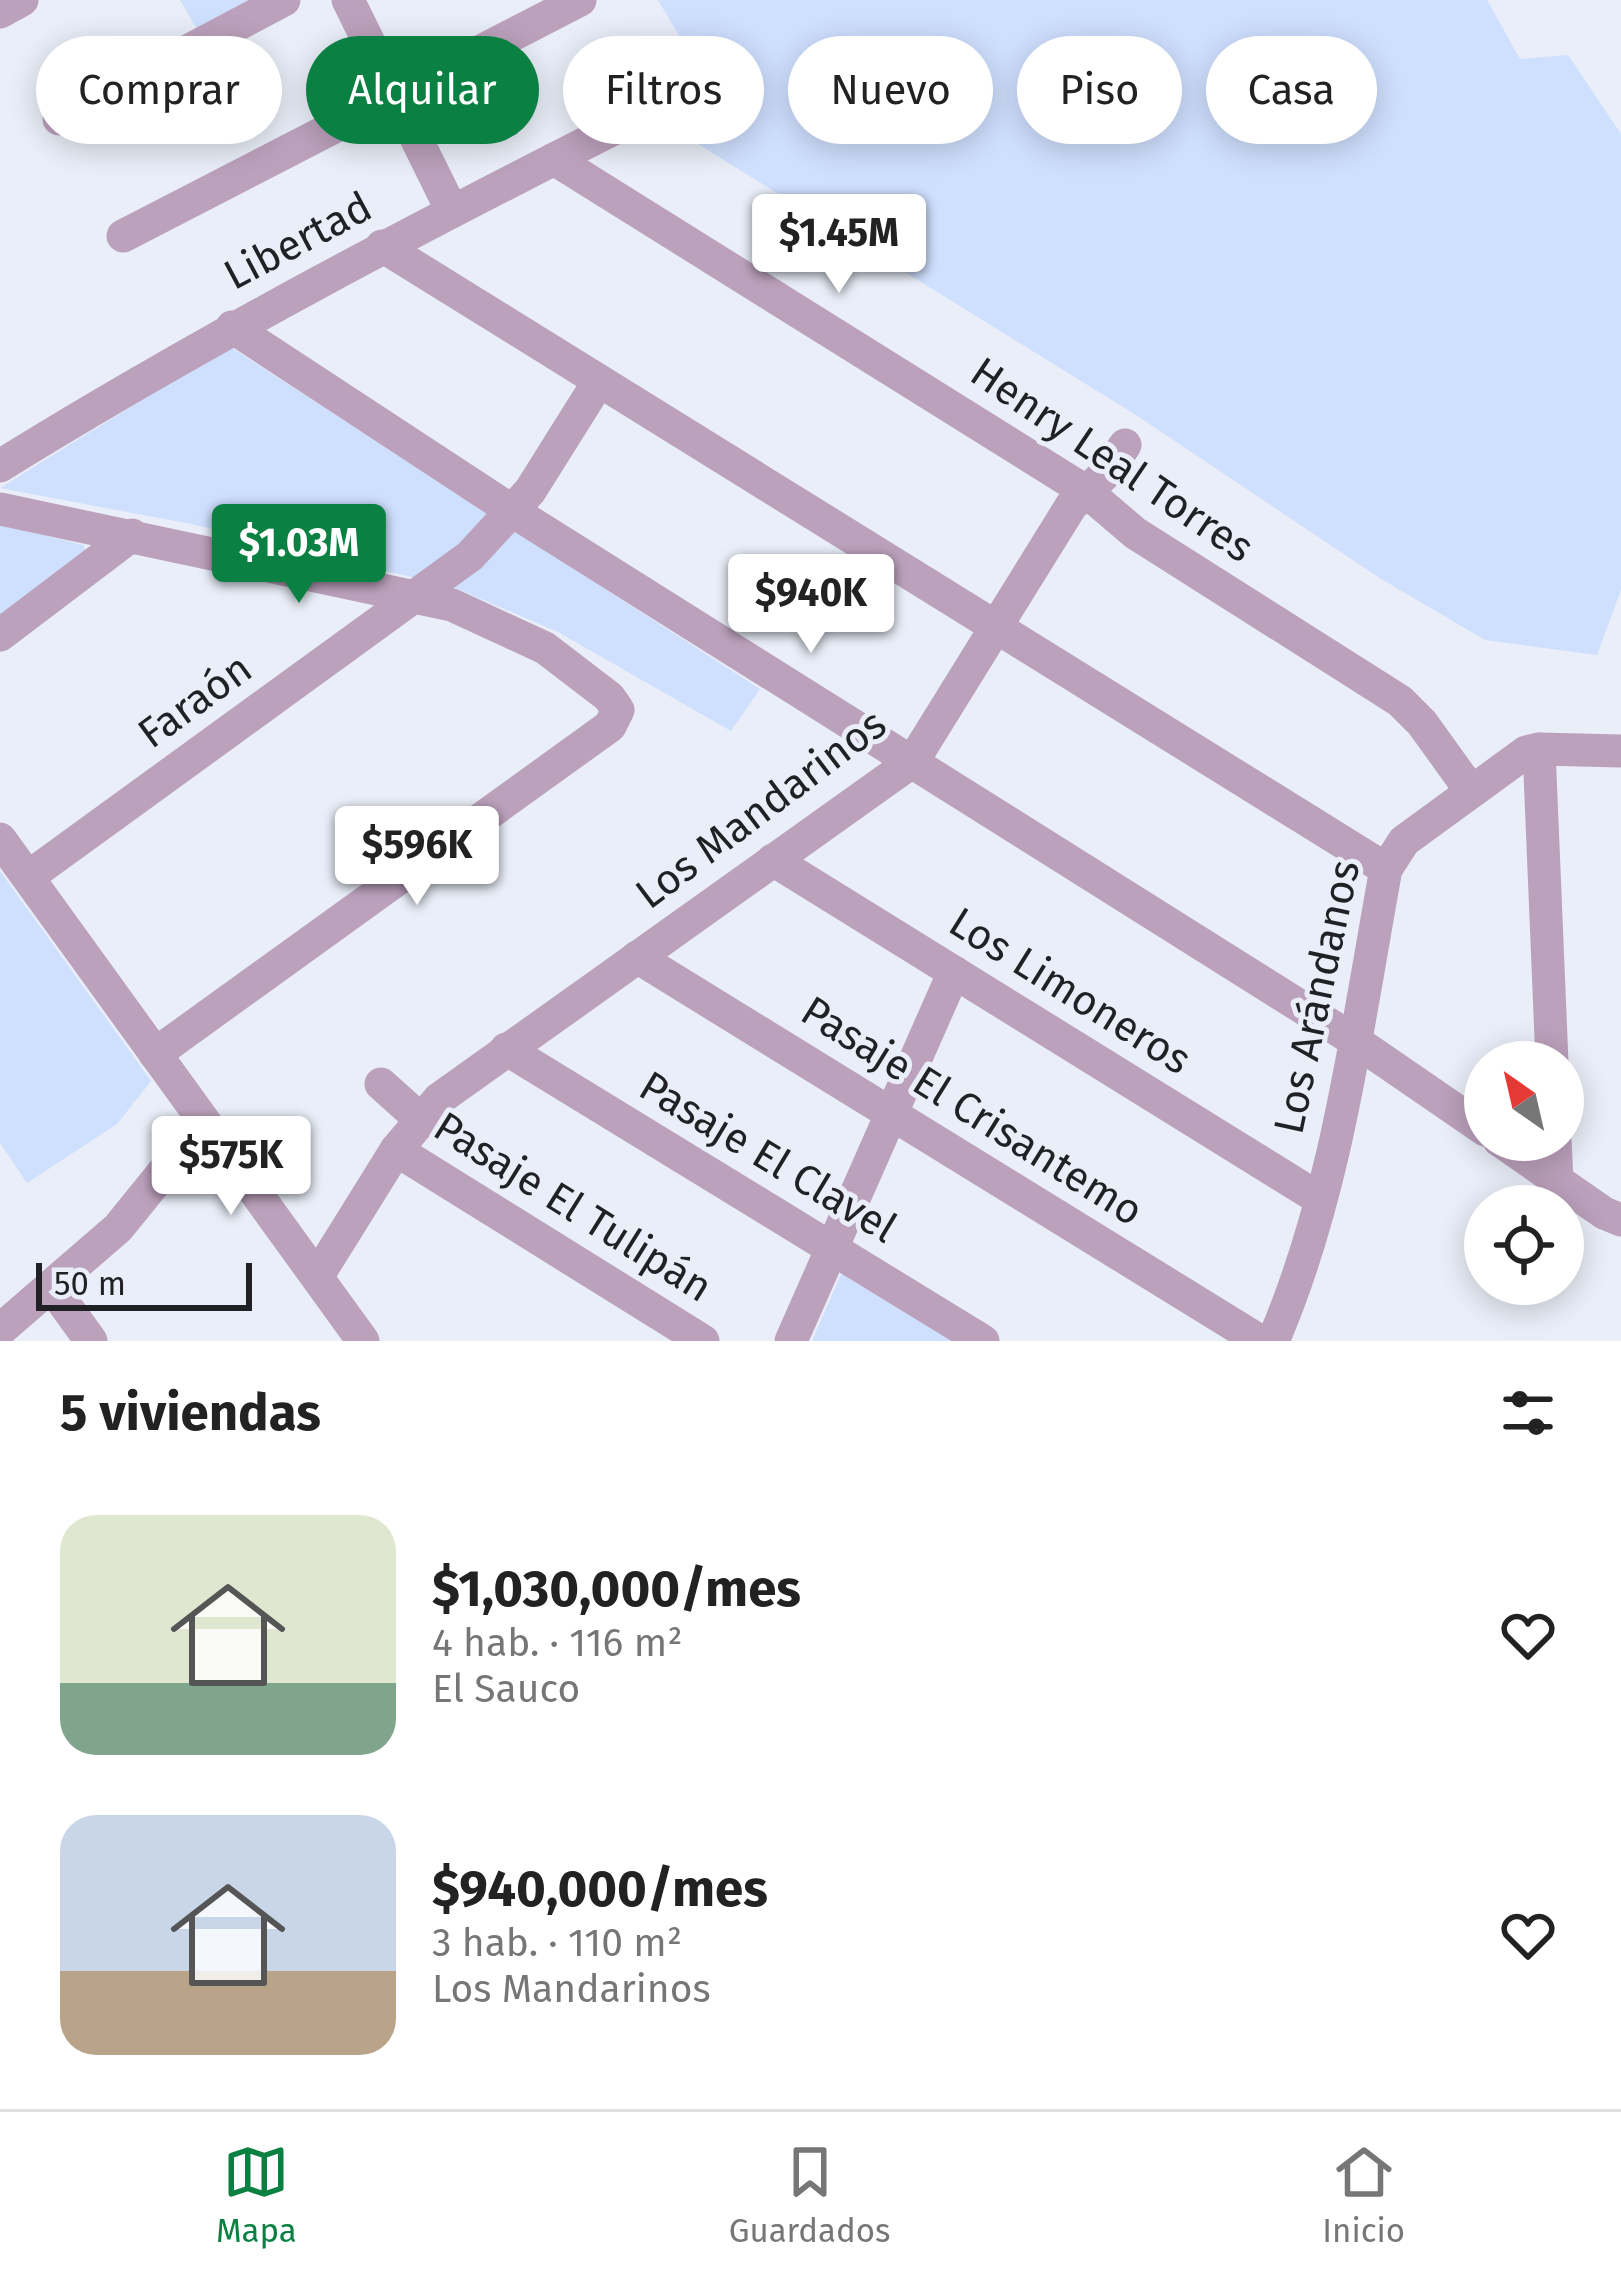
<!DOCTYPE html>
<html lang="es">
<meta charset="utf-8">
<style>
:root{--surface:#fff;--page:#f6f6f6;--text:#222;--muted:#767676;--line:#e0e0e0;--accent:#0b8043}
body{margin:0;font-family:"Fira Sans",sans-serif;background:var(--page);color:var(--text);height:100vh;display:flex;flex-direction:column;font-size:45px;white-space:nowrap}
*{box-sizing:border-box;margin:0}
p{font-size:39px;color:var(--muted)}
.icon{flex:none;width:66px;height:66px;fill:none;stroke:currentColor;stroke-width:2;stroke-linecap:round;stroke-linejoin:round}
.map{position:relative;height:1341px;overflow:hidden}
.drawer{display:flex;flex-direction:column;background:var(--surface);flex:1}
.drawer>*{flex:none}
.banner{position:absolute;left:36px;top:36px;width:1551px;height:108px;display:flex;gap:24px}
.needle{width:78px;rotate:326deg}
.tools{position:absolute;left:1464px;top:1041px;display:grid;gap:24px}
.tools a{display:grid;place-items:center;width:120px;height:120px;border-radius:50%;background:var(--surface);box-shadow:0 6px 30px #0003;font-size:60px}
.scale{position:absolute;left:36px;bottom:30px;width:216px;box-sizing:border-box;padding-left:12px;border:6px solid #1f2125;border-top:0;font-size:33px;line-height:42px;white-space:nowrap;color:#1f2125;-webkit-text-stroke:9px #e9eef8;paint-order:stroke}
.price{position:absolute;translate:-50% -102px;padding:0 27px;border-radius:12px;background:#fff;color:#222;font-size:39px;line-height:78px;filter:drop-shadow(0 3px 6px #0008)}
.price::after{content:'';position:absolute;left:50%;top:72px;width:36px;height:27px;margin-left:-18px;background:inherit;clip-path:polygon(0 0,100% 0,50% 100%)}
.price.on{background:var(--accent);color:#fff}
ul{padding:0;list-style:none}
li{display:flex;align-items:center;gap:36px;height:300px;padding:0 60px}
li span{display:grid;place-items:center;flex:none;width:336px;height:240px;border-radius:36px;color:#555}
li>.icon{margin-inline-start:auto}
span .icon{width:144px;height:144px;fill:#fffc;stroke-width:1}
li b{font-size:51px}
h2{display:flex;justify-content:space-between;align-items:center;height:144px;padding:0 60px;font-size:51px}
.tag{padding:0 42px;border-radius:54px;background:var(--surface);box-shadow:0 6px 30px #0003;font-size:42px;line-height:108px}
.tag.on{background:var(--accent);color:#fff}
.menu{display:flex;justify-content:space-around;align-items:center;height:168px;border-top:3px solid var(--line);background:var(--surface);font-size:33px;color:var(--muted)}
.menu a{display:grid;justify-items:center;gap:6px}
.menu .on{color:var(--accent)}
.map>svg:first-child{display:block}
</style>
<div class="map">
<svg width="1621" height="1341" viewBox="0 0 1621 1341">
<rect width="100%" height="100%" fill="#e9eef8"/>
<g fill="#cfdffe">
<path d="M180,0H261L198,31Z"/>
<path d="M658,0H1487L1520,59L1568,55L1621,134V590L1597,655L1485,640L1378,577L1136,415L693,141L662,111L706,81Z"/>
<path d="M229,346L760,689L731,731L558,632L453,587L191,524L0,488Z"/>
<path d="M0,524L83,545L86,551L0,616Z"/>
<path d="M0,871L151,1081L117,1124L27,1183L0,1143Z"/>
<path d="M843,1270L960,1341H812Z"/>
</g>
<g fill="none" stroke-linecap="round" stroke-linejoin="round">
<g stroke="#bca1bc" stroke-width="33">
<path d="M348,0L452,211"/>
<path d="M0,12L22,0"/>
<path d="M59,119L284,0"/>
<path d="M554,159L1087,492L1135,533L1400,701L1422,723L1471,791"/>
<path d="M123,236L580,0"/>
<path d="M382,246L1386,869"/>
<path d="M232,327L514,512L1354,1040L1485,1130"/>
<path d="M0,466C210,336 427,223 647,112"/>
<path d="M0,509L452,605L545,648L609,697L618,710L610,726L155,1054"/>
<path d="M0,635L132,535"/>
<path d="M1539,749L1552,1062"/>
<path d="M0,839L363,1341"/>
<path d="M773,860L1320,1199"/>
<path d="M28,877L470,556L530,491L599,381"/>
<path d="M637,957L1260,1341"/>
<path d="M506,1049L983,1341"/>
<path d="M381,1084L420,1119"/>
<path d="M1499,1140L1604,1213L1621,1220"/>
<path d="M1555,1140L1557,1180"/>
<path d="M396,1150L703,1341"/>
<path d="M317,1277L396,1150L439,1099L913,761L1071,506L1106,473L1125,445"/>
<path d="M52,1287L91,1341"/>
<path d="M0,1330L118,1228L204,1122"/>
<path d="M791,1341L954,972"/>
<path d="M1273,1341C1337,1193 1357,1026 1386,869L1404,841L1526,752L1539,749L1621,751"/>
</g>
</g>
<g text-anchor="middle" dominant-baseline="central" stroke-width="10" stroke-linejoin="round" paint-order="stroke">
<g font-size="42" fill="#1f2125" stroke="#e9eef8">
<text transform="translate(298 241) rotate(-28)">Libertad</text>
<text transform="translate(1112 460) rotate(34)">Henry Leal Torres</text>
<text transform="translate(195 701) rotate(-36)">Faraón</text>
<text transform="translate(761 809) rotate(-37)">Los Mandarinos</text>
<text transform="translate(1070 991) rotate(32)">Los Limoneros</text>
<text transform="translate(1317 997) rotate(-78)">Los Arándanos</text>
<text transform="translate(972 1111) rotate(32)">Pasaje El Crisantemo</text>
<text transform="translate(768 1157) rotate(31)">Pasaje El Clavel</text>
<text transform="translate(573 1207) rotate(32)">Pasaje El Tulipán</text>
</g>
</g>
</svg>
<div class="tools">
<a><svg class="needle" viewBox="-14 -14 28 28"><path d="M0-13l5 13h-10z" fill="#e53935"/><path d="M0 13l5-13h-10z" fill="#767676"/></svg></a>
<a><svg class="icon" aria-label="locate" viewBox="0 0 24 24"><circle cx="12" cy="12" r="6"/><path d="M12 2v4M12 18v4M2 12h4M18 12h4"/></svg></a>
</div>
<div class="scale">50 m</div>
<b class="price" style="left:839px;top:296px">$1.45M</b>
<b class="price on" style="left:299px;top:606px">$1.03M</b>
<b class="price" style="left:811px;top:656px">$940K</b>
<b class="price" style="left:417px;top:908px">$596K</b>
<b class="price" style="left:231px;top:1218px">$575K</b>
<div class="banner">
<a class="tag">Comprar</a>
<a class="tag on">Alquilar</a>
<a class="tag">Filtros</a>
<a class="tag">Nuevo</a>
<a class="tag">Piso</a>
<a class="tag">Casa</a>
</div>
</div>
<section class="drawer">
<h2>5 viviendas<svg class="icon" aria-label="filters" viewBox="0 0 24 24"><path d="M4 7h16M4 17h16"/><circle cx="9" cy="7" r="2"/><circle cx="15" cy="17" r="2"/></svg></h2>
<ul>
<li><span style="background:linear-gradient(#dfe7d0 70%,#7fa58c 0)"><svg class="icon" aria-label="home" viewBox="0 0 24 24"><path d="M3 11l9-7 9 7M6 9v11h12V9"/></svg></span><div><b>$1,030,000/mes</b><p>4 hab. · 116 m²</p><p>El Sauco</p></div><svg class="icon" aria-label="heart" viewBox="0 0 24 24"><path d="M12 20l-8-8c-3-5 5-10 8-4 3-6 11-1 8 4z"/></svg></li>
<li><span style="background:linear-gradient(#c9d6e8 65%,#b9a48a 0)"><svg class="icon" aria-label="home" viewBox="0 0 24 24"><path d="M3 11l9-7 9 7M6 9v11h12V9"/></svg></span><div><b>$940,000/mes</b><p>3 hab. · 110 m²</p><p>Los Mandarinos</p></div><svg class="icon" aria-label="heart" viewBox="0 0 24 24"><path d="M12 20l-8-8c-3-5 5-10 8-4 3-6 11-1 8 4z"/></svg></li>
</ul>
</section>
<nav class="menu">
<a class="on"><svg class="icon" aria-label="map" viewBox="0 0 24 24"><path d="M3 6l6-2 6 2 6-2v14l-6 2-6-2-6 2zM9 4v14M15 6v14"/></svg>Mapa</a>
<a><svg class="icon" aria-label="saved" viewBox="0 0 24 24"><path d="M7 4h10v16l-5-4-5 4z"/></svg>Guardados</a>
<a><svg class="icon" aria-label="home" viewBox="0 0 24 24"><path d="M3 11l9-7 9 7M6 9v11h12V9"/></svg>Inicio</a>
</nav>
